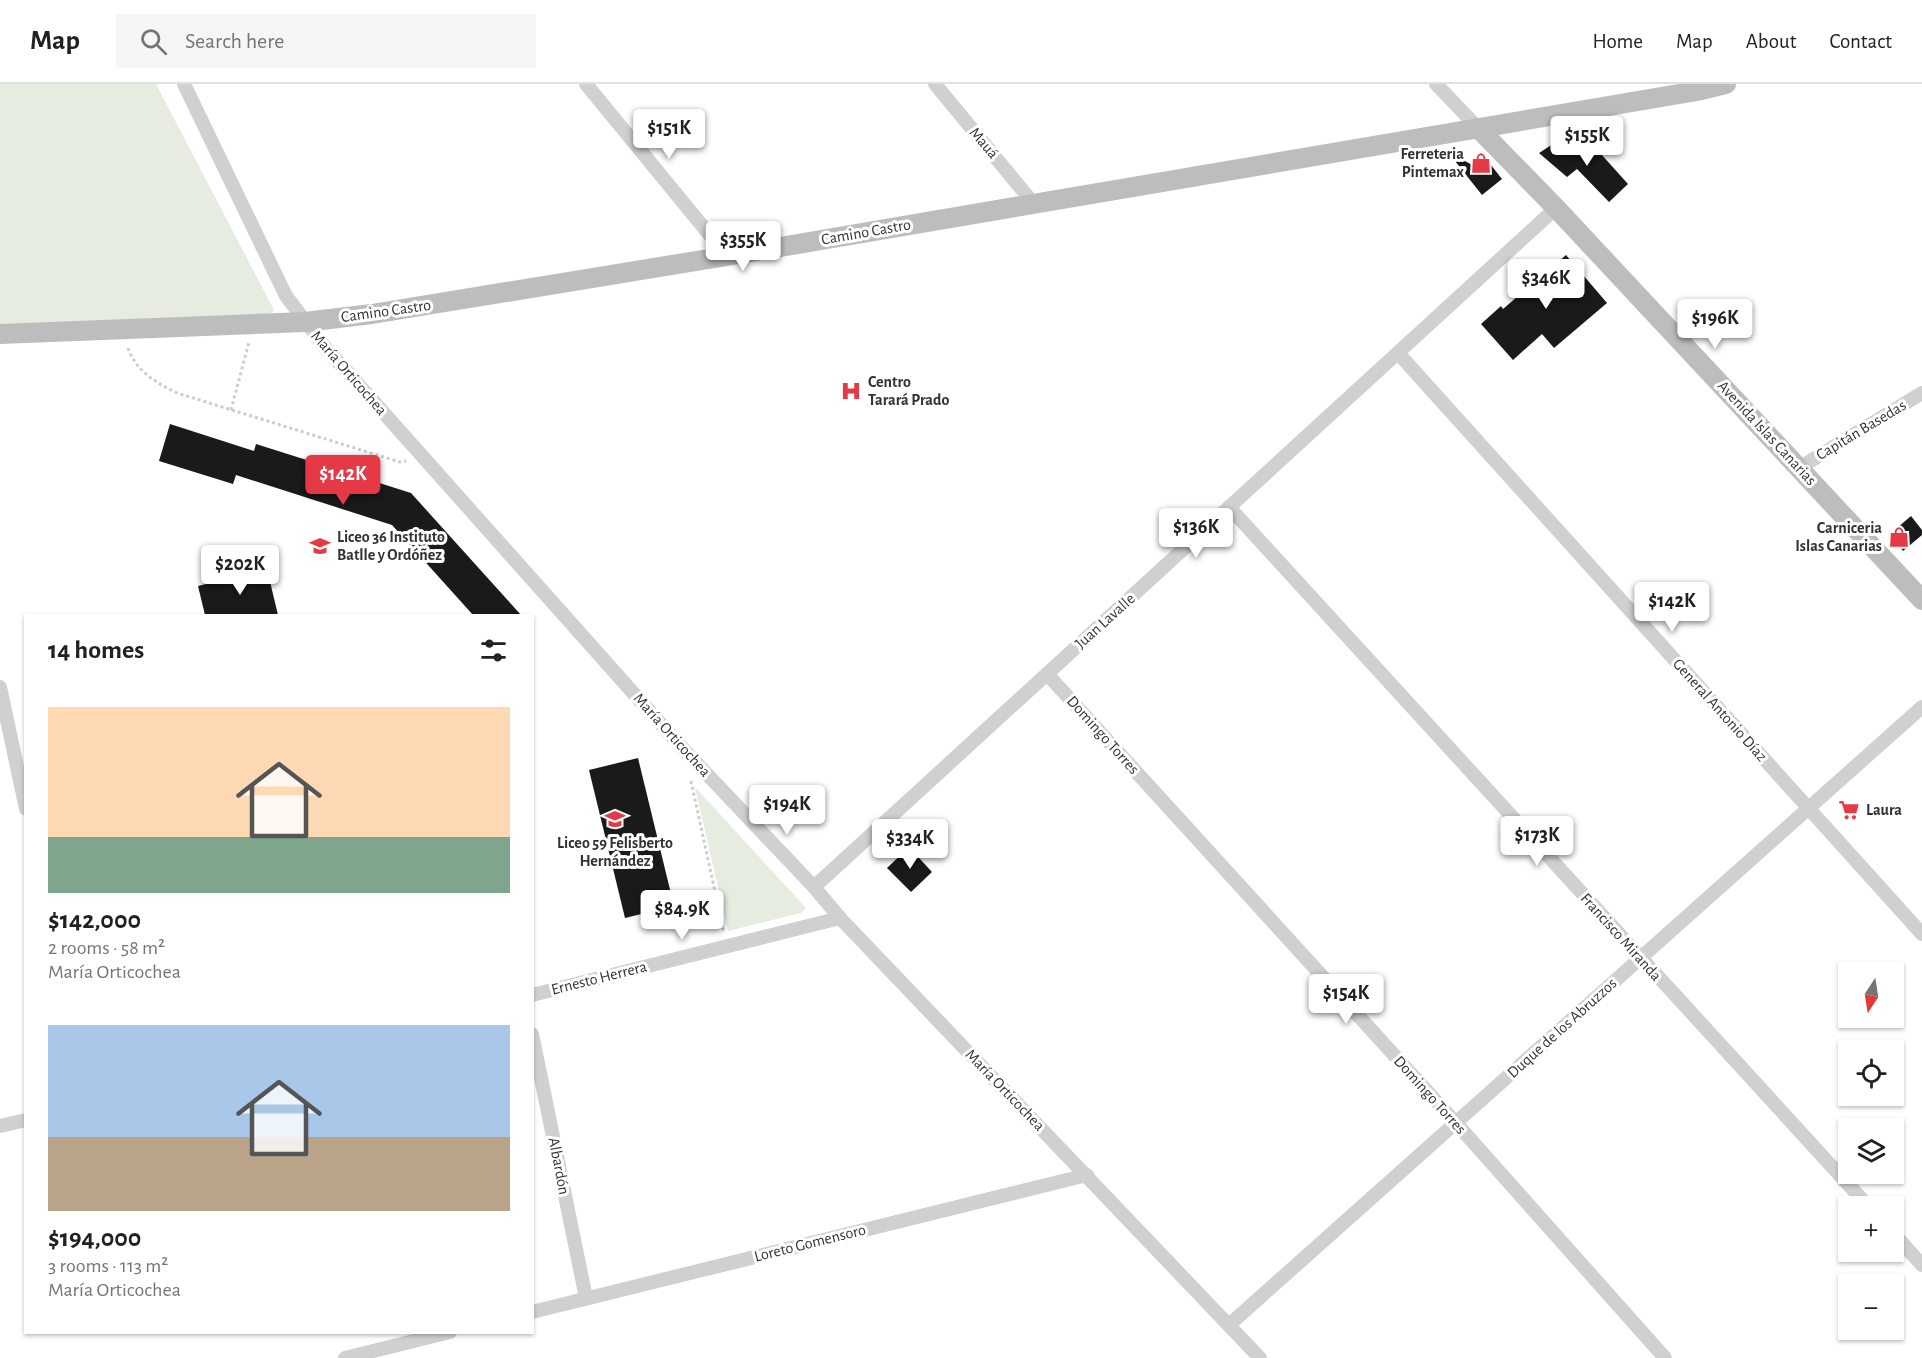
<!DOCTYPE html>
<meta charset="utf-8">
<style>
:root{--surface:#fff;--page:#f6f6f6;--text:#202124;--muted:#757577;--line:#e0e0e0;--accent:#e63946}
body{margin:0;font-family:"Alegreya Sans",sans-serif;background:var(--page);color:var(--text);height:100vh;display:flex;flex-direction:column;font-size:22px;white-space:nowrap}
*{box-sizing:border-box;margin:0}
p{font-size:20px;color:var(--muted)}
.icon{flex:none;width:33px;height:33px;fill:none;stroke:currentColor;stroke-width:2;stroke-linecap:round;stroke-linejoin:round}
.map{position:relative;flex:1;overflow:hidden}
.details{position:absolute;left:24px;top:530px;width:510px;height:720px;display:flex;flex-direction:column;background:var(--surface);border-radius:0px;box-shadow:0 2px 4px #0004}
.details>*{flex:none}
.needle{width:39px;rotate:192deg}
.tools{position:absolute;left:1838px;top:878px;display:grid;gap:12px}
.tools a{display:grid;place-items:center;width:66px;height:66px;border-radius:0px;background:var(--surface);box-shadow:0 2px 4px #0004;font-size:30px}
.price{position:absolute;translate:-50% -51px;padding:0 14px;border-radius:6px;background:#fff;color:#222;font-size:20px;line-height:39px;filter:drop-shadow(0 2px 3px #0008)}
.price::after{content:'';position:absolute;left:50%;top:36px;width:18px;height:14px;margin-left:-9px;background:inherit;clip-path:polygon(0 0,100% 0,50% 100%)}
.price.active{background:var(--accent);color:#fff}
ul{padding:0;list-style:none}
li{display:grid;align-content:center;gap:12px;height:318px;padding:0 24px}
li span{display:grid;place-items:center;height:186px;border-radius:0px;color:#555}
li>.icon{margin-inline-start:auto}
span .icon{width:108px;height:108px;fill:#fffc;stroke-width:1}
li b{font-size:26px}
h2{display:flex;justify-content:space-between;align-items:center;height:72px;padding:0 24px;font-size:26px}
header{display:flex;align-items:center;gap:36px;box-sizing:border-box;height:84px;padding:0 30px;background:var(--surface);border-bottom:2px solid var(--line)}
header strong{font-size:28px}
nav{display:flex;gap:33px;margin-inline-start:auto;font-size:21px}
.search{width:420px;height:54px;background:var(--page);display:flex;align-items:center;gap:15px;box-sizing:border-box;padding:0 21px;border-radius:0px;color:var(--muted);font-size:22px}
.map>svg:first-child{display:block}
</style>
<header>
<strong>Map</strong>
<div class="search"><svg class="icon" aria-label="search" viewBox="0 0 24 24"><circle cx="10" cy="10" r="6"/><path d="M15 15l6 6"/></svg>Search here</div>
<nav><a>Home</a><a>Map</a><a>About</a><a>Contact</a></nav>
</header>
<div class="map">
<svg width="1922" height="1274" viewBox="0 0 1922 1274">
<rect width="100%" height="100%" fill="#fff"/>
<g fill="#e6ecdf">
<path d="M0,0H156L274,226L267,234L0,241Z"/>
<path d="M695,703L806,824L801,829L728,847Z"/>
</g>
<g fill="#1a1a1a">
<path d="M1553,60L1557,64L1592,60L1628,100L1609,118L1577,85L1567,93L1539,69Z"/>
<path d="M1447,67L1474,82L1479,73L1487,76L1502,95L1482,111Z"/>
<path d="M1566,171L1607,219L1554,264L1542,250L1513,276L1481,240L1501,222L1503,225Z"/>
<path d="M170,340L254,367L256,360L411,409L521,531H473L392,441L236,391L233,400L159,377Z"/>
<path d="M1911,432L1922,446V451L1903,467L1890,450Z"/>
<path d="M267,485L278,531H205L198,502Z"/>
<path d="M638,674L674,822L625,834L589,686Z"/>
<path d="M909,763L932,788L911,808L887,784Z"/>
</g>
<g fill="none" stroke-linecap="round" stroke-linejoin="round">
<g stroke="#cdcdcd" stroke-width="3" stroke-dasharray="3 3" stroke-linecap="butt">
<path d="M128,264C136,287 156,299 177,309L400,378L406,377"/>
<path d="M231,326L249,258"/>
<path d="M691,697L724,849"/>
</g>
<g stroke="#d0d0d0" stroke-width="14">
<path d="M184,0L286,212L325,263L685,667L814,803L840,834L1260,1274"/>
<path d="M586,0L727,172"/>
<path d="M935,0L1033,119"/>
<path d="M1436,0L1478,44"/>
<path d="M1398,269L1922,850"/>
<path d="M1799,384L1922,309"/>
<path d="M1229,423L1868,1122"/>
<path d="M1047,590L1456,1039L1665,1274"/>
<path d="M0,603L26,725"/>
<path d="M814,803L1556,124"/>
<path d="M532,911L840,834"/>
<path d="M532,950L586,1214"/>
<path d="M0,1042L26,1036"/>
<path d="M1893,1149L1922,1181"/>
<path d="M532,1228L1087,1091"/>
<path d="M1229,1241L1922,623"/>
<path d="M345,1274L450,1248"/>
</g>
<g stroke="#bdbdbd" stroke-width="20">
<path d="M1478,44L1556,124L1922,516"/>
<path d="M0,250L305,238L372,230L727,172L1697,7L1726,0"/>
</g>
</g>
<defs>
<g id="shop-bare" transform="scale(1.62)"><path d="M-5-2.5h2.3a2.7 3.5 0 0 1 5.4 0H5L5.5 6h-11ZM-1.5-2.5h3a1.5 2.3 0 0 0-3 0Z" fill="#e63946" stroke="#fff" stroke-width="2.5" paint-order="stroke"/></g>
<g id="hospital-bare" transform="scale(1.62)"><path d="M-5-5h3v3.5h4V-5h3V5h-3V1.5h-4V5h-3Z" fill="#e63946" stroke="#fff" stroke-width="2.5" paint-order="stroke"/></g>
<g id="school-bare" transform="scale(1.62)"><path d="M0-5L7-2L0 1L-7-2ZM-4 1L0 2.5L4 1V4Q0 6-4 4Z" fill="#e63946" stroke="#fff" stroke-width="2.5" paint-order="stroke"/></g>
<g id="supermarket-bare" transform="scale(1.62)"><path d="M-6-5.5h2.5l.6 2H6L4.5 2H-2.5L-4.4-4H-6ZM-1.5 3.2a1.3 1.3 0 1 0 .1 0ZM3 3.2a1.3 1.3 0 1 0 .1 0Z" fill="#e63946" stroke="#fff" stroke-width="2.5" paint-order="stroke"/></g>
</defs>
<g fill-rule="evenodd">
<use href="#shop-bare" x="1481" y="79"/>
<use href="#hospital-bare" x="851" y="307"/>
<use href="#shop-bare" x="1899" y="453"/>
<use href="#school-bare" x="320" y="462"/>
<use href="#supermarket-bare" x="1849" y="726"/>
<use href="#school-bare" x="615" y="735"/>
</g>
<g text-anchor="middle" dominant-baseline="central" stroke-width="6" stroke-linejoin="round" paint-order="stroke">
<g font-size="16" fill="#333" stroke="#fff">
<text transform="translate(984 59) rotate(50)">Mauá</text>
<text transform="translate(866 148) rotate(-10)">Camino Castro</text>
<text transform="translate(386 227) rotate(-8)">Camino Castro</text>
<text transform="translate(349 289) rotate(49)">María Orticochea</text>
<text transform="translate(1861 346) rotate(-31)">Capitán Basedas</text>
<text transform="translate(1767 349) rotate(47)">Avenida Islas Canarias</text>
<text transform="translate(1105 537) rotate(-42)">Juan Lavalle</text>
<text transform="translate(1720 626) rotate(48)">General Antonio Díaz</text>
<text transform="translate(672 651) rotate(48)">María Orticochea</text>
<text transform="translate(1103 651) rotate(48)">Domingo Torres</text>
<text transform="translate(1621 853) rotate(48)">Francisco Miranda</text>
<text transform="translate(599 894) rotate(-14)">Ernesto Herrera</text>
<text transform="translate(1562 944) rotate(-42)">Duque de los Abruzzos</text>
<text transform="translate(1005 1006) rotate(46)">María Orticochea</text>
<text transform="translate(1430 1011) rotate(48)">Domingo Torres</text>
<text transform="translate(559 1082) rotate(79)">Albardón</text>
<text transform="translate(810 1159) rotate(-14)">Loreto Gomensoro</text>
</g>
<g font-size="16" font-weight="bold" fill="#333" stroke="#fff" text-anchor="start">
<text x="1464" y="70" text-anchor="end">Ferreteria<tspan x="1464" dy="18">Pintemax</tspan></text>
<text x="868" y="298">Centro<tspan x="868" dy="18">Tarará Prado</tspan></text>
<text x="1882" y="444" text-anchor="end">Carniceria<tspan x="1882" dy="18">Islas Canarias</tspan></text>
<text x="337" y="453">Liceo 36 Instituto<tspan x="337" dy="18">Batlle y Ordóñez</tspan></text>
<text x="1866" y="726">Laura</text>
<text x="615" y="759" text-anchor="middle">Liceo 59 Felisberto<tspan x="615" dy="18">Hernández</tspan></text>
</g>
</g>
</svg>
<div class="tools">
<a><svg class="needle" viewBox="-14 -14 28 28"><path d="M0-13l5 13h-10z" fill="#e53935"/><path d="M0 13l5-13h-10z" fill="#757577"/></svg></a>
<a><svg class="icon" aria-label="locate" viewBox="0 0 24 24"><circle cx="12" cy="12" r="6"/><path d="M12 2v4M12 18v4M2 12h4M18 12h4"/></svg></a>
<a><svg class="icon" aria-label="layers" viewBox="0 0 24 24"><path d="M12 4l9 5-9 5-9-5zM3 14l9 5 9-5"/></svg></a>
<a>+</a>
<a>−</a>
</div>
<b class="price" style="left:669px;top:76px">$151K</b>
<b class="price" style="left:1587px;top:83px">$155K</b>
<b class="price" style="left:743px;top:188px">$355K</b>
<b class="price" style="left:1546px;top:226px">$346K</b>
<b class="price" style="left:1715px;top:266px">$196K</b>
<b class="price active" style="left:343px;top:422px">$142K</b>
<b class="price" style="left:1196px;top:475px">$136K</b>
<b class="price" style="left:240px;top:512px">$202K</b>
<b class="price" style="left:1672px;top:549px">$142K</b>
<b class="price" style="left:787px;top:752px">$194K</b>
<b class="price" style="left:1537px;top:783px">$173K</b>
<b class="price" style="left:910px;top:786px">$334K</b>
<b class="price" style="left:682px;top:857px">$84.9K</b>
<b class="price" style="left:1346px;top:941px">$154K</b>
<section class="details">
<h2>14 homes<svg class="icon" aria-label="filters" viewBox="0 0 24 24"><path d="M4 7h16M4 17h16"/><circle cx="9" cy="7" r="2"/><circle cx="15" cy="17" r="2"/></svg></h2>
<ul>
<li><span style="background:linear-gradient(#ffd9b3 70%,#7fa58c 0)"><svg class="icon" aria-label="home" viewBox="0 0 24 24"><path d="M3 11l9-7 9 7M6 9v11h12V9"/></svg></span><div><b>$142,000</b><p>2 rooms · 58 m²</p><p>María Orticochea</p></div></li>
<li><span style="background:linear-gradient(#a9c7e8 60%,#b9a48a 0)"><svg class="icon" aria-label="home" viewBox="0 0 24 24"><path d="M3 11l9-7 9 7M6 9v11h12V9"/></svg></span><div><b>$194,000</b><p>3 rooms · 113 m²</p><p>María Orticochea</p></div></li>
</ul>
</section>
</div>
